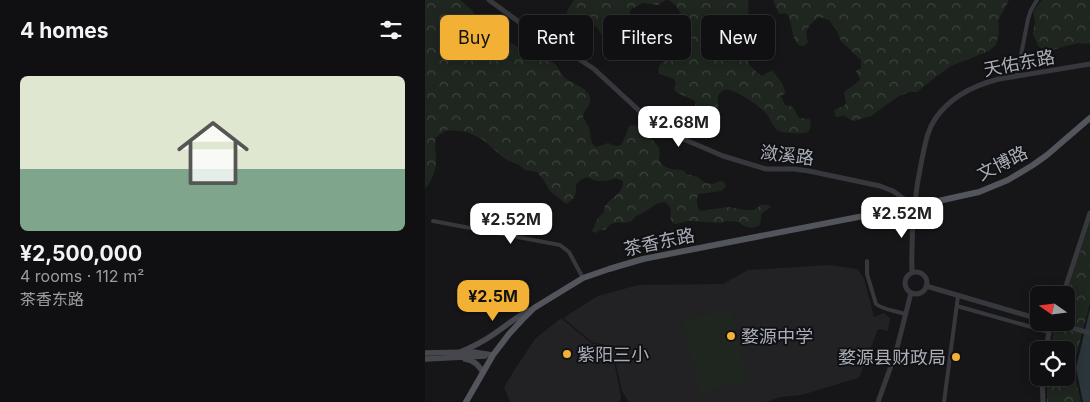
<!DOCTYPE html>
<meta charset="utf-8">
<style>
:root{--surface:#101012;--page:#19191b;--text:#f1f3f6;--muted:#9c9d9f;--line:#303032;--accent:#f2b134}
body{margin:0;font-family:Inter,"Noto Sans SC",sans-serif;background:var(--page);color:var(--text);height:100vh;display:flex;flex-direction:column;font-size:19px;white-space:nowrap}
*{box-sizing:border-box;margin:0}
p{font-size:16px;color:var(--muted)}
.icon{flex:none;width:28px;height:28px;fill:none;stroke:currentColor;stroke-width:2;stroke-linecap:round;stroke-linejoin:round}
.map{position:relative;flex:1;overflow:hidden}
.details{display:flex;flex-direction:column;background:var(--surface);width:425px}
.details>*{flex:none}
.hud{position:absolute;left:15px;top:15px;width:475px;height:45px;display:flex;gap:10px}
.needle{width:32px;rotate:284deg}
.buttons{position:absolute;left:605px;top:286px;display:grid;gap:10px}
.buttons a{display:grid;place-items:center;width:45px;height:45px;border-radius:8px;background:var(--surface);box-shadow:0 2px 12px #0003,0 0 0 1px var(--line);font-size:25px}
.price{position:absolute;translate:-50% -42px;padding:0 11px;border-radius:10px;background:#fff;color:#222;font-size:16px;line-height:32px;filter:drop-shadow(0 1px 2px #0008)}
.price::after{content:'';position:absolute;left:50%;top:30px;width:15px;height:11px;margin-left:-8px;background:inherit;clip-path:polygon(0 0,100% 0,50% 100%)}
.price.current{background:var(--accent);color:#111}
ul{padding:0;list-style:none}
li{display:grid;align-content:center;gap:10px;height:265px;padding:0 20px}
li+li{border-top:1px solid var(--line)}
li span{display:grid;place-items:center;height:155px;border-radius:8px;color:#555}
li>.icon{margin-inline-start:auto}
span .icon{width:90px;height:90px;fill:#fffc;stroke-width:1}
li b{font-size:21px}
h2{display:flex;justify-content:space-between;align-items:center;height:60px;padding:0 20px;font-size:21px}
.chip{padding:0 18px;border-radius:8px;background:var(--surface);box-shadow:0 2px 12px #0003,0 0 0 1px var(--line);font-size:18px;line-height:45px}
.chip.current{background:var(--accent);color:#111}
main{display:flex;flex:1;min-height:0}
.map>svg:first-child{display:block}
</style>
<main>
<section class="details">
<h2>4 homes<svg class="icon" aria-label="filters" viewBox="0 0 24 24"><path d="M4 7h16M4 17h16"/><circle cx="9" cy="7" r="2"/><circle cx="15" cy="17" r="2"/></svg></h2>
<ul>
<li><span style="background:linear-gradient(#dfe7d0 60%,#7fa58c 0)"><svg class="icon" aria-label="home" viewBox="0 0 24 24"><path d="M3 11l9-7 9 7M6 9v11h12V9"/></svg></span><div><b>¥2,500,000</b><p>4 rooms · 112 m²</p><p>茶香东路</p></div></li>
</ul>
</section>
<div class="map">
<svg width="665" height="402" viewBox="0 0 665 402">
<defs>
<pattern id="forest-crowns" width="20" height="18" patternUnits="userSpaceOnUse" patternTransform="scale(1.25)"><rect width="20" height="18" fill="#1e261f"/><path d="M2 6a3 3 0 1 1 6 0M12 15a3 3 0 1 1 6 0" fill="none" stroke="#3c433d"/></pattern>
</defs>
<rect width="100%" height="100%" fill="#161618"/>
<g fill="#222225">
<path d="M404,265L432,269L439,278L449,317L459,313L465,318L463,331L453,329L435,376L433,378L377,395L356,397L341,402H204L197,391L190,360L180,345L167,342L138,318L173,296L213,285L298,284L323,270Z"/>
<path d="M136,318L166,343L179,346L189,362L196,396L195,402H85L79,387L90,369L110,339Z"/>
</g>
<g fill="url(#forest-crowns)">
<path d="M0,0H35L47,10L50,15L51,21L62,32L65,47L72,48C75,45 76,43 81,42C89,42 101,53 108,57C115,60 123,58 130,64C134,68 135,73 139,77C146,83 159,86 164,95C167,102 164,107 159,112L158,117L164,128L167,143L171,147L183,143L191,146L196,145L200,137L204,126L210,125C216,129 231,142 234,148C235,151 235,156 234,160L239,166L245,169L258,170L262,174L273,177L280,183L288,184L295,181L299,182L301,186L296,191L274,194C270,199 272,206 275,211L303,207L320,210H329L336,205H344L346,207L336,214V221L334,226L327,228L321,227L313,222L301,221L297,223L263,221L251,224L247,223C243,214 250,210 240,202C228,202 223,213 211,216C204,227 196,220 186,224C185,225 181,229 180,230H175L170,233L167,231L173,218L179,212C178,199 199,197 198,181L191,178C181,182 172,183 163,177L155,180L151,185C151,195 150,199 141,204L125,191L118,179L112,172L100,170L94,165L80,159L57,139L42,132L22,130L11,137C9,145 11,150 11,158C12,170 7,180 0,189Z"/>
<path d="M149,0H241L233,5L218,3L205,10V14C210,19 213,20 220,20L221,22C220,31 220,40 214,46H207L196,52C182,48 179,34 169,25L158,33C137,25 137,17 149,0Z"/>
<path d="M242,0H323C323,5 324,11 323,16C323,19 321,21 320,24C315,46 317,63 337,76L347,70L357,83L361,93L356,96L360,105L368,107L374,118L384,119C387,124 386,127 383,132C376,134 358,134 352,130C347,125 345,118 341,113C336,107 313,92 305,90C301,89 297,89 295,93C289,100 297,106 291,114H286L270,108V101L251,92L249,88L251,83L249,79L235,74L233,69L235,64L244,58L250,48L259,40L261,34V23L252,7L246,1Z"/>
<path d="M348,0H584L573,21L574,33L571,45L564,51L526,66L508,79L492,92H485L474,96L446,116L429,121L424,119L420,116L411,117L409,110L419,106L421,103L419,92L430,84L435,80L431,71L436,68V60L416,41L412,31L404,20L394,17C385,24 378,30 383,42L379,46L373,45L369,38L364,17L361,13L354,14Z"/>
<path d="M617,0H665V44L653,43L623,51L614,47L608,34L610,21L608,11Z"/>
<path d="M665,222V303L649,364V372L656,402H622V378H641V350H626L628,334L632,323L641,322V295Z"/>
</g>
<path fill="#1e261f" d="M306,309L323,381L275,393L257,321Z"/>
<path fill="#2c353c" d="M665,309V402H658L651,368Z"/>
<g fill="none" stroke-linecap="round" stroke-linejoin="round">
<g stroke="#37383d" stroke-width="4">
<path d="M592,76L603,19L606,10L612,0"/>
<path d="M8,221L135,245L144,252L158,278"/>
<path d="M442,261V274L451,304C459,310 471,311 480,314"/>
<path d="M532,306L624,332"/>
<path d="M519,402L533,296"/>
</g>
<g stroke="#37383d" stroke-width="5">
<path d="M64,0L108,32L148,55L169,69L221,117L256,138L298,156L341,169H369L384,171L455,186L468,191L489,206"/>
<circle cx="491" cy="283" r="11"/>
<path d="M487,273C486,235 489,196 497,159C500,145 502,131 510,119C525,97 550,85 574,79L665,64"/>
<path d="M501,286L614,319"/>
<path d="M638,295L665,213"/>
<path d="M621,350L624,332L628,322"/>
<path d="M617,378L618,402"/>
<path d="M453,402L471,352L486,293"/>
</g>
<g stroke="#45474d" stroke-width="5.5">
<path d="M0,353L48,352L68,355"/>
<path d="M33,353C45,348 58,342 69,334C81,326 92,316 105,310"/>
<path d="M0,359L60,356"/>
<path d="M40,359C49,360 53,365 58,372"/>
</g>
<path stroke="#53555c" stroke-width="6" d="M41,402L68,355L84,334L97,320L109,308L158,278L184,269L218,259L495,205L554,192L583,180L608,165L622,155L665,118"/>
<path stroke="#37383d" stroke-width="5" d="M626,322L665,333"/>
</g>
<g fill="#f2b134" stroke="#111113" stroke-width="2">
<circle cx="306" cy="336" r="5"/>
<circle cx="142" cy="354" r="5"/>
<circle cx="531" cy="357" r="5"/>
</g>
<g text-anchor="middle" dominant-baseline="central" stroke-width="4" stroke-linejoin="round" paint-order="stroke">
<g font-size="18" fill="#a8adb8" stroke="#111113">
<text transform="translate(594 63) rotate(-11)">天佑东路</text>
<text transform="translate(362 155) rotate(7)">潋溪路</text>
<text transform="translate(577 163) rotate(-27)">文博路</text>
<text transform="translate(234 242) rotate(-12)">茶香东路</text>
</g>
<g font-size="18" fill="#a8adb8" stroke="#111113" text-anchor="start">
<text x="316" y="336">婺源中学</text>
<text x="152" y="354">紫阳三小</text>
<text x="521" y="357" text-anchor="end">婺源县财政局</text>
</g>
</g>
</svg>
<div class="buttons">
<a><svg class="needle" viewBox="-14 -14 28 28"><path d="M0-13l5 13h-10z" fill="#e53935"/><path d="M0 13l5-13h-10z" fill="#9c9d9f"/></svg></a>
<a><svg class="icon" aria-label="locate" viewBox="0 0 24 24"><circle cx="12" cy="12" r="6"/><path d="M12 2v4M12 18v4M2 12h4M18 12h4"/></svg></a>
</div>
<b class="price" style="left:254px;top:148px">¥2.68M</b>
<b class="price" style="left:477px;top:239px">¥2.52M</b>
<b class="price" style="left:86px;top:245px">¥2.52M</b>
<b class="price current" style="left:68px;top:322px">¥2.5M</b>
<div class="hud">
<a class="chip current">Buy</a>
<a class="chip">Rent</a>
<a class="chip">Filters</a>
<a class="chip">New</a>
</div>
</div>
</main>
